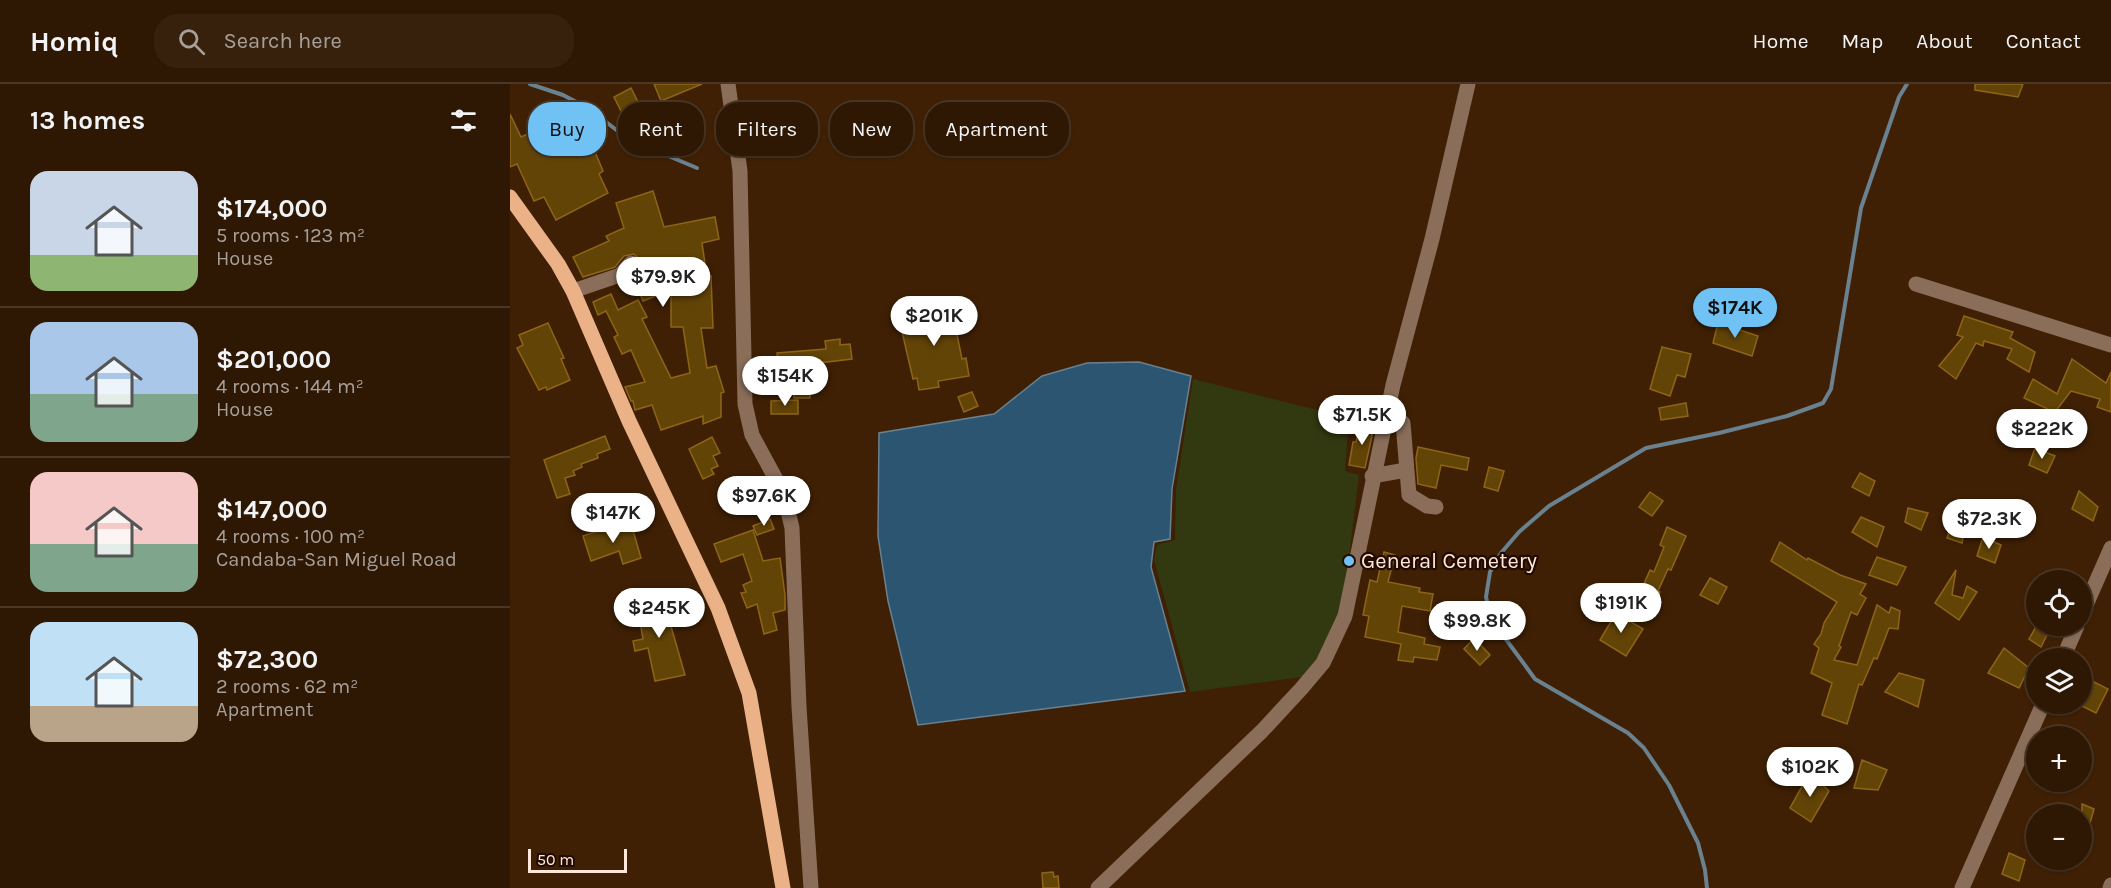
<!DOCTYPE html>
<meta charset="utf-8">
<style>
:root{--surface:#2f1803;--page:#37210d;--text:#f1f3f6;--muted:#a7a09a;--line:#4a3725;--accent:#70c1f4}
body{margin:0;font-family:Karla,sans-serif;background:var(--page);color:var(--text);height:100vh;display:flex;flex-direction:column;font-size:22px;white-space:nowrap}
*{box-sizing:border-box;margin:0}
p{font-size:20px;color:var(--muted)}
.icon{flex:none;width:33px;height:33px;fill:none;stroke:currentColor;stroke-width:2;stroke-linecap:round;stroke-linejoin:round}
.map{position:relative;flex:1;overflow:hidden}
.drawer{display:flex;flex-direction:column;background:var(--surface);width:510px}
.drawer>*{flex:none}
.banner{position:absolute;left:18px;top:18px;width:570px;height:54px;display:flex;gap:12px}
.fabs{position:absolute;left:1516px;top:486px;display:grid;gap:12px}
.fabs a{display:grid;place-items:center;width:66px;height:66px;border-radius:50%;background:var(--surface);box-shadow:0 2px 4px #0004,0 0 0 2px var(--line);font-size:30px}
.scale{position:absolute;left:18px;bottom:15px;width:99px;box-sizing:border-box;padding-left:6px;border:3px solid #fde8d9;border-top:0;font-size:16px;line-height:21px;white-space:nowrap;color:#fde8d9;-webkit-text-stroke:4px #220a00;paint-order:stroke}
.price{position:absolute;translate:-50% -51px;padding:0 14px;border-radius:21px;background:#fff;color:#222;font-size:20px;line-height:39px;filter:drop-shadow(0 2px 3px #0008)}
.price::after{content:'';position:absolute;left:50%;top:36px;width:18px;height:14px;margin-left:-9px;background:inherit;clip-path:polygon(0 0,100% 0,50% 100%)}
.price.selected{background:var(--accent);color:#111}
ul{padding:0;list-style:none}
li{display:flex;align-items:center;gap:18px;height:150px;padding:0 30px}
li+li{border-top:2px solid var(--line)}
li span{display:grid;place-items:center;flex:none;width:168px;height:120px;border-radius:18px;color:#555}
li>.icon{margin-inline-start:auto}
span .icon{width:72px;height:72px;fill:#fffc;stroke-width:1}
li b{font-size:26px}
h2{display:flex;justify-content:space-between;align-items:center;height:72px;padding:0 30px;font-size:26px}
.pill{padding:0 21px;border-radius:24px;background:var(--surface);box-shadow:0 2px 4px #0004,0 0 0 2px var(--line);font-size:21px;line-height:54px}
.pill.selected{background:var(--accent);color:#111}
header{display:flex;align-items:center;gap:36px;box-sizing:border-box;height:84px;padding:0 30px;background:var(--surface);border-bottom:2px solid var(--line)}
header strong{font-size:28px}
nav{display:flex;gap:33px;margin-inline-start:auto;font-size:21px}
.search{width:420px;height:54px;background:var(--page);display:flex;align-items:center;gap:15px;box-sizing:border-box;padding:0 21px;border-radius:24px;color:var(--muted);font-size:22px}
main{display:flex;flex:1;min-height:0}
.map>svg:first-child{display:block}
</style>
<header>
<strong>Homiq</strong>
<div class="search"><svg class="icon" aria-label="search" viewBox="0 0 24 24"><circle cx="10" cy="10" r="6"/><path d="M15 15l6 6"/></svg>Search here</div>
<nav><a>Home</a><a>Map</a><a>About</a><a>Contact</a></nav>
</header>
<main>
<section class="drawer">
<h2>13 homes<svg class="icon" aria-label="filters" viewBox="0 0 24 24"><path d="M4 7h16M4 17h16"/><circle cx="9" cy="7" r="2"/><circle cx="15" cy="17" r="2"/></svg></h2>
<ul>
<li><span style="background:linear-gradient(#c9d6e8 70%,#8fb573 0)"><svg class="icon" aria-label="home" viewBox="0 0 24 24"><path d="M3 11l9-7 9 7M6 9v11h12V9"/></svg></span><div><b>$174,000</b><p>5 rooms · 123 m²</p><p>House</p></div></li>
<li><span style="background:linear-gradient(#a9c7e8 60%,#7fa58c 0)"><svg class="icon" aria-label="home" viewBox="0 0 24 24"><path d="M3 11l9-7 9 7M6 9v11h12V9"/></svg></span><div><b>$201,000</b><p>4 rooms · 144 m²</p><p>House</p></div></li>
<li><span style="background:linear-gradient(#f6c9c9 60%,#7fa58c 0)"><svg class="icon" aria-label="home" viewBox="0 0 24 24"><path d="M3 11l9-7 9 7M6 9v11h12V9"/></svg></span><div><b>$147,000</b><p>4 rooms · 100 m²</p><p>Candaba-San Miguel Road</p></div></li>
<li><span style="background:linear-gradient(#bfe0f5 70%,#b9a48a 0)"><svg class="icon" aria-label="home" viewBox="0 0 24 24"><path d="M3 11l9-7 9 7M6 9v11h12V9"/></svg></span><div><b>$72,300</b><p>2 rooms · 62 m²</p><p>Apartment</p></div></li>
</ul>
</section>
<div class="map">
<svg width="1601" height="804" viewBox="0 0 1601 804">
<rect width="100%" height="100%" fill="#3f2004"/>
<path fill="#323810" d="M683,295L839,334L835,387L849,391L835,506L827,537L800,592L680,608L644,476L647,461L665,456L666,405Z"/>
<path fill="#2b5570" stroke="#6a8190" stroke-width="1.5" d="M629,278L681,292L662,405L660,455L644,458L641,483L675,607L408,641L378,517L368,452L369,349L484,330L532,292L577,279Z"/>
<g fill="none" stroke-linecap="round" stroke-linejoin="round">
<g stroke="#6a8190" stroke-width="4">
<path d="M20,0L53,11L78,24L118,55L187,84"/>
<path d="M1197,804L1195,786L1188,759L1159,701L1134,664L1118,649L1025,595L981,535L976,513L980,488L991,469L1009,448L1039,422L1136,364L1209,349L1277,332L1313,319L1321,305L1351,124L1389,13L1397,0"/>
</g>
</g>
<g fill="#634407" stroke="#8e6518" stroke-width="1.5">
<path d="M144,0H192L151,17Z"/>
<path d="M1465,0H1513L1508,13L1465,6Z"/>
<path d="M121,4L129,20L112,29L104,13Z"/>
<path d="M186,26L191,43L179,46L174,30Z"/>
<path d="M0,30L11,53L24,47L31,62L43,56L50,72L80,56L93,87L89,90L98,109L46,136L34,113L24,117L7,80L0,83Z"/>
<path d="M143,107L154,143L205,133L209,155L192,159L197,193L201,192L203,244H191L197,284L206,282L214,308L211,309V333L193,340V332L151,346L142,321L125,326L123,317H121L115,303L135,298L121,266L112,270L104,253L108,251L96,227L88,231L83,218L101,210L108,226L128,216L137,233L132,235L161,294L180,289L173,243H161V206L133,217L126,200L132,198L129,185L130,177L124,170L114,172L105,183L73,193L63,173L99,157L96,152L114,144L106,119Z"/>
<path d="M440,217L452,275L456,274L459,292L428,297L429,303L409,306L407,294L403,295L390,239L415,234L413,223Z"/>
<path d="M1454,232L1503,248L1500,254L1525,268L1519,288L1497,275L1502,265L1474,257L1473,262L1466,259L1446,295L1429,282L1453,253L1447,251Z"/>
<path d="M38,239L54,274L51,275L60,296L37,306L36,303L29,306L7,264L13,261L9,251Z"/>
<path d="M1208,239L1248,252L1242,272L1203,259Z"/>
<path d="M330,255V261L340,260L342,275L300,280V314H284L283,286L268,287L267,269L316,265L315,257Z"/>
<path d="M1152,263L1181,270L1175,293L1167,291L1160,312L1140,305Z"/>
<path d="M1562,275L1596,299L1601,288V328L1587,323L1590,315L1561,307L1542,332L1538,330L1540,326L1514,314L1523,295L1547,310Z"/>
<path d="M462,308L468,322L454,328L448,313Z"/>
<path d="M288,316V330H261V317Z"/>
<path d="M1176,319L1178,332L1151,336L1149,324Z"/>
<path d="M850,339L864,343L855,384L839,381L843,358H846Z"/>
<path d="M95,352L100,365L87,370L88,374L71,380L72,383L63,387L65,391L55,394L60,410L47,414L34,376Z"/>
<path d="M202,353L210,369L203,372L208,382L201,385L204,390L193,395L179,365Z"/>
<path d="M908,363L959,374L957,386L931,381L926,404L908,400L906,374Z"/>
<path d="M1525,364L1545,372L1537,389L1519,381Z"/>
<path d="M979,383L994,387L988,407L974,403Z"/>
<path d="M1350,389L1365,397L1359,412L1342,403Z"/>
<path d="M1569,407L1588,423L1583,437L1562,425Z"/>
<path d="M1140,408L1153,417L1142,432L1129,423Z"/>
<path d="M1398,424L1418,429L1411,446L1395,438Z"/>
<path d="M1351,433L1374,443L1367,463L1342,448Z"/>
<path d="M260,435L264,445L247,451L243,442Z"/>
<path d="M113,439L115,445L122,443L131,474L113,480L109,467L81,477L73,452Z"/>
<path d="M1442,440L1455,444L1452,459L1437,454Z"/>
<path d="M1157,443L1176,452L1161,486L1158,485L1148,507L1150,508L1147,516L1151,518L1148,527L1123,518L1129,501L1133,502L1140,486L1144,488L1154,463L1150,461Z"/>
<path d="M243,446L253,477L270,474L275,511V526L263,529L267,546L254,550L247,520L237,524L231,509L236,508L233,501L242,497L233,470L211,478L204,460Z"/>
<path d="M1473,453L1491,461L1485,479L1467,472Z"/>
<path d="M1270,458L1297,476L1298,474L1330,491L1356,500L1350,510L1356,514L1347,531L1341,528L1329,562L1331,563L1324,576L1347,581L1367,521L1379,529L1381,523L1390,527L1388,545L1379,544L1367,575L1364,574L1352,601L1349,600L1337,640L1312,631L1322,599L1301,589L1309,564L1304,560L1311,550L1314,539L1327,518L1261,477Z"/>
<path d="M874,468L885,471L878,498L910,504L909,508L923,510L920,527L892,522L888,548L915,554L914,560L930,563L927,576L904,573L903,578L888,576L891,560L855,553L859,532L853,531L860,496L867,498Z"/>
<path d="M1367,473L1396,483L1387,501L1359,491Z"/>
<path d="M1446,486L1442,511L1453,514L1457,502L1467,508L1449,536L1425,519Z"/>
<path d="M1200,494L1217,503L1208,520L1190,511Z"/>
<path d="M152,511L175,591L145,597L138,564L125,567L123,557L133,555L126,517Z"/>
<path d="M1106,529L1133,545L1116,572L1090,556Z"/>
<path d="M1527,541L1537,551L1531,563L1519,555Z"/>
<path d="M964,554L980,571L970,581L954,565Z"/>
<path d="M1494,564L1519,584L1509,604L1478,589Z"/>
<path d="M1389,589L1414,596L1408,623L1375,608Z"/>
<path d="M1576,594L1598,605L1586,629L1572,622V604Z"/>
<path d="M1352,676L1377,686L1368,706L1344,704Z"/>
<path d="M1300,688L1319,707L1301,738L1280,724Z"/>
<path d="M1572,720L1584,725L1575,757H1572Z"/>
<path d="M1499,769L1515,776L1509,797L1492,790Z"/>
<path d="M543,788L544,793L548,792L549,804H533L532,789Z"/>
</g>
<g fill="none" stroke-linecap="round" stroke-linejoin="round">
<g stroke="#8a6e5a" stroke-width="15">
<path d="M218,0L230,87L235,320L242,351L274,410L282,444L289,623L301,804"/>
<path d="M1406,200L1601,261"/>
<path d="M63,207L110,191L121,179"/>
<path d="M878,324L893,339L899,411L917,422L926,423"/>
<path d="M862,392L896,386"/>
<path d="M1572,530L1601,464"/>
<path d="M1553,574L1567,542"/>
<path d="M588,804L752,647L791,605L813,579L835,532L883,301L922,155L958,0"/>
<path d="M1452,804L1533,620"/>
<path d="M1600,804L1601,801"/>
</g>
<path stroke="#ebb288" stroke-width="15" d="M0,113L48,180L63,207L119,337L208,524L239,609L273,804"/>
</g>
<circle fill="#70c1f4" stroke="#220a00" stroke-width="2" cx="839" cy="477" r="6"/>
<g text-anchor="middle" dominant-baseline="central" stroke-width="4.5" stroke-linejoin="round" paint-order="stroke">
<g font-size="22" fill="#fde8d9" stroke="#220a00" text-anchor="start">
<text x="851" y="477">General Cemetery</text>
</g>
</g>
</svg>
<div class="fabs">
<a><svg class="icon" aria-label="locate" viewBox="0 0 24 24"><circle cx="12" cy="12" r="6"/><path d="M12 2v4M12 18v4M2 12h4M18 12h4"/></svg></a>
<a><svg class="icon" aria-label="layers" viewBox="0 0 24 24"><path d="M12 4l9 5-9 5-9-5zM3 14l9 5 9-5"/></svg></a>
<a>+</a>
<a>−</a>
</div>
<div class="scale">50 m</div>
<b class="price" style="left:153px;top:224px">$79.9K</b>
<b class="price selected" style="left:1225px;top:255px">$174K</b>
<b class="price" style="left:424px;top:263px">$201K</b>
<b class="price" style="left:275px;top:323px">$154K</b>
<b class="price" style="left:852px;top:362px">$71.5K</b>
<b class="price" style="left:1532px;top:376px">$222K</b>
<b class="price" style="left:254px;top:443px">$97.6K</b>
<b class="price" style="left:103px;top:460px">$147K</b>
<b class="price" style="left:1479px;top:466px">$72.3K</b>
<b class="price" style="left:1111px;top:550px">$191K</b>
<b class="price" style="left:149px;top:555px">$245K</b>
<b class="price" style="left:967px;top:568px">$99.8K</b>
<b class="price" style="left:1300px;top:714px">$102K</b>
<div class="banner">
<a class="pill selected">Buy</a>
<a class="pill">Rent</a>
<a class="pill">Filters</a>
<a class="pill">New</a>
<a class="pill">Apartment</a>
</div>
</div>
</main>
